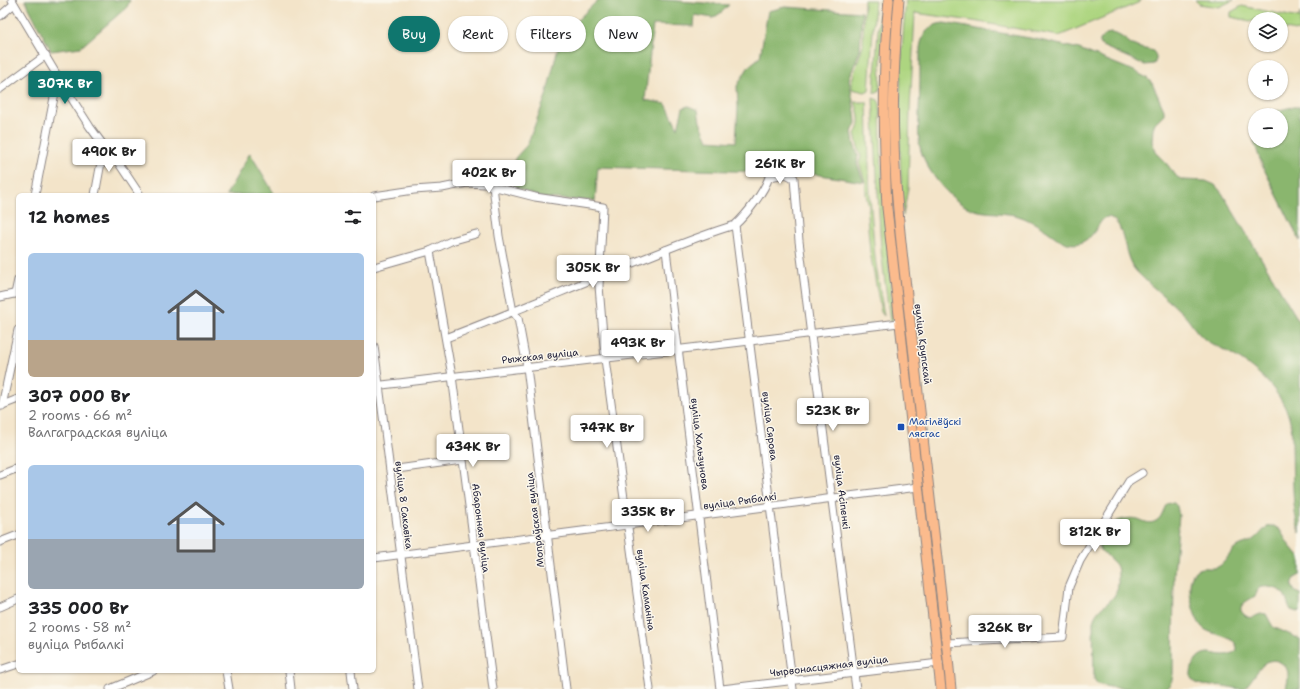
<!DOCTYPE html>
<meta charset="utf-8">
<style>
:root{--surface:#fff;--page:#f6f6f6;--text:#202124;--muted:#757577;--accent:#0f766e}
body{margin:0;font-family:"Shantell Sans",sans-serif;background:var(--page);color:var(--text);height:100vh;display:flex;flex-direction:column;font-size:15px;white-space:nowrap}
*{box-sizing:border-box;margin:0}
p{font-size:13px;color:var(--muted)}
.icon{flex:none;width:22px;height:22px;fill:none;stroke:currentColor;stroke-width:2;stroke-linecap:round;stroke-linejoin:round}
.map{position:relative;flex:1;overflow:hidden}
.sheet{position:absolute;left:16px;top:193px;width:360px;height:480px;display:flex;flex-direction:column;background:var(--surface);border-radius:6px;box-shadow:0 1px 3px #0004}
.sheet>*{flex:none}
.top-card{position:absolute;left:388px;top:16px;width:380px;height:36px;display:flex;gap:8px}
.controls{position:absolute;left:1248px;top:12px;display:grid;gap:8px}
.controls a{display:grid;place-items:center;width:40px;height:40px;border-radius:50%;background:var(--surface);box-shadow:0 1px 3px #0004;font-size:20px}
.price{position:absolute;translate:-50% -34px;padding:0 9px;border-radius:4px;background:#fff;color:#222;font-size:13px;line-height:26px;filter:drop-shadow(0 1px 2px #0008)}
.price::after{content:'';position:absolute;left:50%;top:24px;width:12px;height:9px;margin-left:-6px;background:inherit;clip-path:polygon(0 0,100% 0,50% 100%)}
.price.selected{background:var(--accent);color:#fff}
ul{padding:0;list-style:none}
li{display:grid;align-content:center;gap:8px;height:212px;padding:0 12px}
li span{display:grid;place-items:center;height:124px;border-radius:6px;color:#555}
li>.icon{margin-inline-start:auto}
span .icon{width:72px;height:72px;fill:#fffc;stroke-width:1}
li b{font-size:17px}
h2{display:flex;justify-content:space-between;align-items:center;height:48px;padding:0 12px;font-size:17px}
.tag{padding:0 14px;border-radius:18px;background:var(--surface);box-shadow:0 1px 3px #0004;font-size:14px;line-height:36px}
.tag.selected{background:var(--accent);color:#fff}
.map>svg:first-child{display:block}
</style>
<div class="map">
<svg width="1300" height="689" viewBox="0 0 1300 689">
<rect width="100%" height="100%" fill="#fbf7ec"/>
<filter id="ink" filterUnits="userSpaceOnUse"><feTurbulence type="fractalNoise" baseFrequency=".025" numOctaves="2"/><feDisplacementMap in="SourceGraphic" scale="8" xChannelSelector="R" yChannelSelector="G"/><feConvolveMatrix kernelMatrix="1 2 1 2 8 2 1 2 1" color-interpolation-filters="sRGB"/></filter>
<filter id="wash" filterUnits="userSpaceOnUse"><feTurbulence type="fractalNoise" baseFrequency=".012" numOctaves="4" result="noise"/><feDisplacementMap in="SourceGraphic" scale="16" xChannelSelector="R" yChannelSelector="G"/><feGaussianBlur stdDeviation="0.9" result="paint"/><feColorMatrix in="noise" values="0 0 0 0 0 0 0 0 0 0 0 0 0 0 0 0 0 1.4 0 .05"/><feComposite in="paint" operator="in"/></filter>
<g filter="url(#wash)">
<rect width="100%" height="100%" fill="#f3e4c9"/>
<g fill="#add580" stroke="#687c5e">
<path d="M864,0H875L869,90L865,92L852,89V80L863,45Z"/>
<path d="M880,0H881L880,22L882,33L880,87L879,91L874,93Z"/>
<path d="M906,0H1141L1140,2L1059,36L973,21L915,13L910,109L908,188L903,216C898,145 899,71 906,0Z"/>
<path d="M1195,0H1234L1219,7L1199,4Z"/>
<path d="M1242,6L1299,18L1300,13V32L1281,28V19H1255V22L1231,17V12Z"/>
<path d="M873,98L878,100L880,104L882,179L893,314V320L890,322L881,250Z"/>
<path d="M855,102H867L870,196L875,258L884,316L881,312L870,252L867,216L869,207L866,195V184L859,163L861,157L857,143L855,134C862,124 859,112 855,102Z"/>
</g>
<g fill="#8ab66e" stroke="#566c54">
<path d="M25,0H130L127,7L81,47L51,51Z"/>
<path d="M598,0H666L729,5L722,12L713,18L695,15L694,26L653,25L645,100L666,104L678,128L683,108L688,106L698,110L700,122L708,140L736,142L738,107L737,86L749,66L760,57L768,11L785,7L862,12L860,50L849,79L855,112L856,123L852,132L854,144L858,155L857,164L864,182L795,171L763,172L598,167L595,201L541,198L517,188L503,180L516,157L527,145L546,96L561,36Z"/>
<path d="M944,23L1035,39L1079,49L1134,71L1147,78L1152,83L1164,110V114L1155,123L1153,128L1152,142L1157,154L1166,163L1177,177L1183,180L1206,181L1215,185L1222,193L1300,323V533C1291,511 1293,469 1292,445C1292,434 1292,423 1287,412C1276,385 1252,365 1226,351C1220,347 1213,345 1207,341C1197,334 1192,324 1185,316C1170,300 1151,287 1136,271C1123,257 1126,231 1115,221C1104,210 1100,225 1094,232C1091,237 1085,241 1080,243C1065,247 1055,236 1044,229C1038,225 1031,221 1024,218C1006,210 985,216 967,207C948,198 927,171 921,151C917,138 919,124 919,111C920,90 920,69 920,48C922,34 929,24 944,23Z"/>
<path d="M1111,33C1122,34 1127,43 1137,47C1142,49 1148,49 1153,51C1157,56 1157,59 1154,64L1145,65L1102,46L1100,43V40L1106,34Z"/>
<path d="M1292,107H1300V241L1262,165L1254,142L1255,129V141H1281V115H1266L1271,112Z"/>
<path d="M250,153L275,195H226Z"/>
<path d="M1170,503H1174L1177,506L1179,516L1174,573L1173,674C1172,681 1171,685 1165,689C1152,689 1107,689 1098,684C1097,684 1095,680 1094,679L1093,622C1098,601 1120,606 1118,577C1118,573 1118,568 1116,565C1109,555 1092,550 1101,535C1108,523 1124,516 1138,519C1144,521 1149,525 1156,521C1162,518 1163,509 1167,504Z"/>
<path d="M1269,526H1274L1280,530L1289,545L1300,558V575L1295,578L1292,586L1295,592L1300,594V611L1297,612L1291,610C1287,604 1287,596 1281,591C1277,588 1263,585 1259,588C1257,590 1257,594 1255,596C1250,600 1232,606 1246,616C1253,621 1258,612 1266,614L1273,627L1300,639V689H1286C1287,681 1291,672 1284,665C1264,648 1254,682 1243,689C1236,689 1231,687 1224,686C1211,684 1199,689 1191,678C1190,667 1196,653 1209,653C1219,654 1228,658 1237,650C1238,635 1212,636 1203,628C1193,618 1184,582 1195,571C1203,564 1213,572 1221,565C1227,560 1230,552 1237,547C1243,543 1251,543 1256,538C1261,534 1263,529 1269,526Z"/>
</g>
</g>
<g filter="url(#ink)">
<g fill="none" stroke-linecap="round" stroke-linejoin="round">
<g stroke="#8a8382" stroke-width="9">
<g id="minor">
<path d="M12,0L58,77L90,127L104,146L112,153L140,195"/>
<path d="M0,16L14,4"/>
<path d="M0,89L46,55"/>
<path d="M493,186L499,236L513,312L518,318L527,367L566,689"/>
<path d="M35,195L58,77"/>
<path d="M95,195L104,146"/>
<path d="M374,196L414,190L442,188L467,183L484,184L535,197L603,207L599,286L605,359L650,689"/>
<path d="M666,250L720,689"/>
<path d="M430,251L452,376L493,689"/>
<path d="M374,267L430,251L451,241L476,234"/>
<path d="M15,294L18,280"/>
<path d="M0,297L18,293"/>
<path d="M446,338C509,314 572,287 635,262C668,249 701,235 735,225"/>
<path d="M374,346L418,689"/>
<path d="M374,386L899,323"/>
<path d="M0,406L18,399"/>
<path d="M2,406L18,330"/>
<path d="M390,470L462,460"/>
<path d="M0,475L18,468"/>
<path d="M0,542L18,535"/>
<path d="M374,558L918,487"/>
<path d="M0,607L18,599"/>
<path d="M947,643L1063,637L1069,587L1080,561L1129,481L1142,473"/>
<path d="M0,670L18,664"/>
<path d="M226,671L229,689"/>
<path d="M289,671L291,689"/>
<path d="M351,671L353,689"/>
<path d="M110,689L153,671"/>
<path d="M722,689L939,663"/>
<path d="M793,689L735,225C747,214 764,192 769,177L786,174L794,178L799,241L856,689"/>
</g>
</g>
<g stroke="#8a8382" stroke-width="11">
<g id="major">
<path d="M889,0C882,69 884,139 887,208L941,689"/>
<path d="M899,0C895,47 892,95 894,142C896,220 908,297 916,374C927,479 941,584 951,689"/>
</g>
</g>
<use href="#minor" stroke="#fff" stroke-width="7"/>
<use href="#major" stroke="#fbbb8d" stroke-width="9"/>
</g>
</g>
<rect fill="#1a4fb4" stroke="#fbf7ec" stroke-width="1.5" x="897" y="423" width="8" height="8" rx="2"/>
<g text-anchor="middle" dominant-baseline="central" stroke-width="3" stroke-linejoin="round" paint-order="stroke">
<g font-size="10" fill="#22223b" stroke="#fbf7ec">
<text transform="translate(923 344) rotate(83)">вуліца Крупскай</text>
<text transform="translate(540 356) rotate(-6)">Рыжская вуліца</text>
<text transform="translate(770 426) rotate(83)">вуліца Сярова</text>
<text transform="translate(700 444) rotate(83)">вуліца Хальзунова</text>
<text transform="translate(842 492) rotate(83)">вуліца Асіпенкі</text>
<text transform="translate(740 501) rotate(-8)">вуліца Рыбалкі</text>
<text transform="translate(404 505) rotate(83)">вуліца 8 Сакавіка</text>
<text transform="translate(535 520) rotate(-97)">Мопраўская вуліца</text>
<text transform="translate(481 528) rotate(83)">Абаронная вуліца</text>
<text transform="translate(646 590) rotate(82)">вуліца Каманіна</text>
<text transform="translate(829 666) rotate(-7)">Чырвонасцяжная вуліца</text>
</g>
<g font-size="10" fill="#164399" stroke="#fbf7ec" text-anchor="start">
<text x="909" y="421">Магілёўскі<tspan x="909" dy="12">лясгас</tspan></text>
</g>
</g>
</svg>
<div class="controls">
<a><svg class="icon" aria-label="layers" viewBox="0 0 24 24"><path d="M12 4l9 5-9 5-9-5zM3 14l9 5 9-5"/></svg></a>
<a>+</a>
<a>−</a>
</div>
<b class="price selected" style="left:65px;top:105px">307K Br</b>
<b class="price" style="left:109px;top:173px">490K Br</b>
<b class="price" style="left:780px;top:185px">261K Br</b>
<b class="price" style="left:489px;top:194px">402K Br</b>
<b class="price" style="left:593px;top:289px">305K Br</b>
<b class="price" style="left:638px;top:364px">493K Br</b>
<b class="price" style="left:833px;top:432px">523K Br</b>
<b class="price" style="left:607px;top:449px">747K Br</b>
<b class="price" style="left:473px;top:468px">434K Br</b>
<b class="price" style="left:648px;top:533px">335K Br</b>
<b class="price" style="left:1095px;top:553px">812K Br</b>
<b class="price" style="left:1005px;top:649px">326K Br</b>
<div class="top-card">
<a class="tag selected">Buy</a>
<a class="tag">Rent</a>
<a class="tag">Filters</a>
<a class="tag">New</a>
</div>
<section class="sheet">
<h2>12 homes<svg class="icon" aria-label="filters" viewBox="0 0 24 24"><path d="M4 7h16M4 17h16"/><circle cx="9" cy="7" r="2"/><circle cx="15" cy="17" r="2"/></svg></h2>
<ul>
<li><span style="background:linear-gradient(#a9c7e8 70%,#b9a48a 0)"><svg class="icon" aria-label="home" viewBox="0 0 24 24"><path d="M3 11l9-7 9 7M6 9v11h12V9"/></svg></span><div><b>307 000 Br</b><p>2 rooms · 66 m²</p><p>Валгаградская вуліца</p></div></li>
<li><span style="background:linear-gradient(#a9c7e8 60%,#9aa5b1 0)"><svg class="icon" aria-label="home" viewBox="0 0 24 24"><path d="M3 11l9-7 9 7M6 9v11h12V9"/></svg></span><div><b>335 000 Br</b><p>2 rooms · 58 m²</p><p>вуліца Рыбалкі</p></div></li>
</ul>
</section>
</div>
